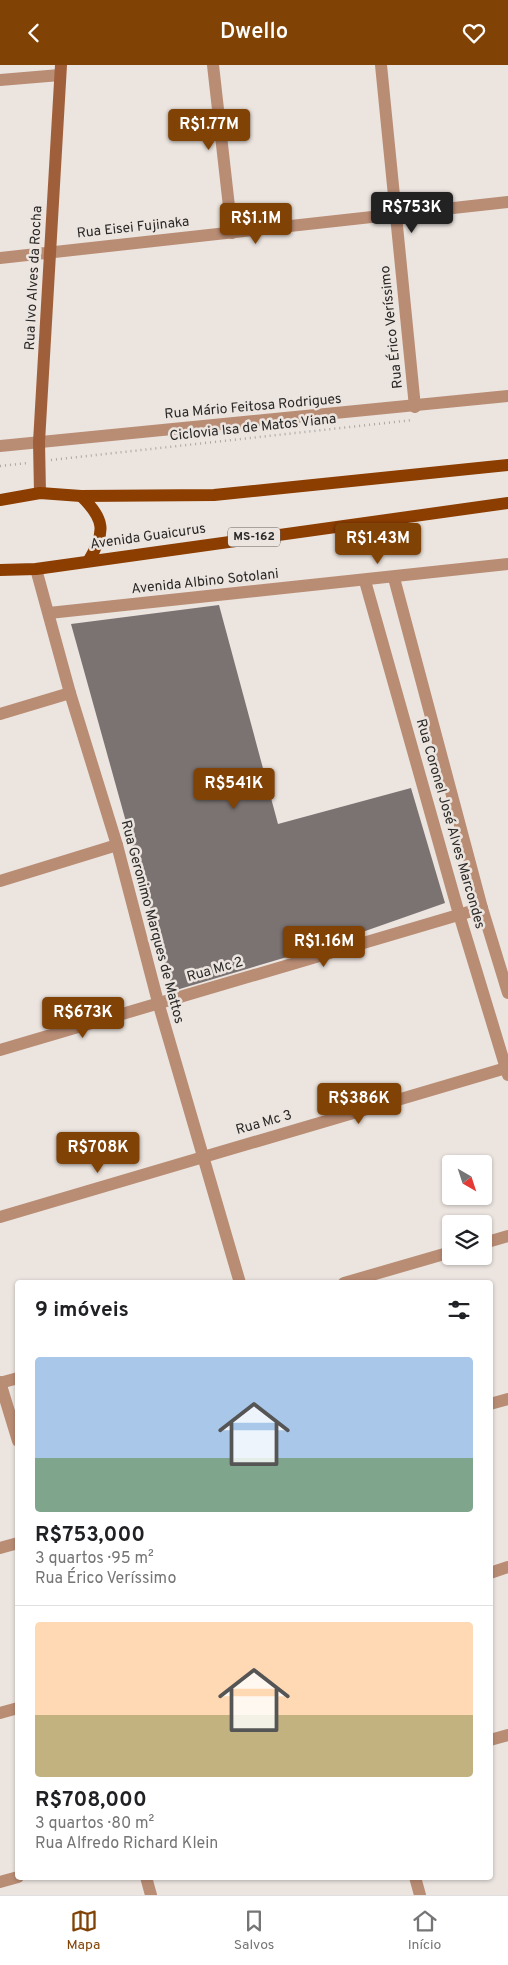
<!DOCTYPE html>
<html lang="pt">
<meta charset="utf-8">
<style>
:root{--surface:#fff;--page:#f6f6f6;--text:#202124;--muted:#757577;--line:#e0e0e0;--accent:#814205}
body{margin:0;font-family:Overpass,sans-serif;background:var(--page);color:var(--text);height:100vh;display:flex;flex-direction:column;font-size:19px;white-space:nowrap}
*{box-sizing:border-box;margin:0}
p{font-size:16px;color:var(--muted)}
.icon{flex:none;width:28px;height:28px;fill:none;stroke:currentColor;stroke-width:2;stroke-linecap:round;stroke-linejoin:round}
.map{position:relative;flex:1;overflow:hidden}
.sheet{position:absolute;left:15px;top:1215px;width:478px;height:600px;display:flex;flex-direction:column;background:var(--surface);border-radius:5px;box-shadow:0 1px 4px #0004}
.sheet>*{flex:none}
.needle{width:32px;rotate:141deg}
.buttons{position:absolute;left:442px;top:1090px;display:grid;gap:10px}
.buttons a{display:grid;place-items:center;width:50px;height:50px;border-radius:5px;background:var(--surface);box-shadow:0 1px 4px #0004;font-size:25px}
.price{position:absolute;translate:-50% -42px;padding:0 11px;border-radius:5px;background:var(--accent);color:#fff;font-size:16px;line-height:32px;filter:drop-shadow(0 1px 2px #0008)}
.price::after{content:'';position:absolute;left:50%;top:30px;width:15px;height:11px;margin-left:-8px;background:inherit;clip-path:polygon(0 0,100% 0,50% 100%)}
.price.on{background:#222;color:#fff}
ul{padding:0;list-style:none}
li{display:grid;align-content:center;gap:10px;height:265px;padding:0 20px}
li+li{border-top:1px solid var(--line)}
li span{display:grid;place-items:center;height:155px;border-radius:5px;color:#555}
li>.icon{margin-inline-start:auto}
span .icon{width:90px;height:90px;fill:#fffc;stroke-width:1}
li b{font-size:21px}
h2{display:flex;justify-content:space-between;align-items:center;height:60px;padding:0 20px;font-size:21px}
header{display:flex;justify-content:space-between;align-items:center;height:65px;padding:0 20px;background:var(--accent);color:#fff;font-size:22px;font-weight:600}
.menu{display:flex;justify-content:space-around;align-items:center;height:70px;border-top:1px solid var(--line);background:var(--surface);font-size:14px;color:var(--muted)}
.menu a{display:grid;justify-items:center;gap:2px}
.menu .on{color:var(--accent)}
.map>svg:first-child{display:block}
</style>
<header><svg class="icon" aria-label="back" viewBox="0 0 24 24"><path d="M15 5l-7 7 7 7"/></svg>Dwello<svg class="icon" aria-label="heart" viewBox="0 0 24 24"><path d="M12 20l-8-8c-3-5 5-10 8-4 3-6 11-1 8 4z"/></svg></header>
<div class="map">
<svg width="508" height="1830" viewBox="0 0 508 1830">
<rect width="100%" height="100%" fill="#ebe4df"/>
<path fill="#7b7372" d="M219,540L278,759L411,723L445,838L314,884L173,926L71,559Z"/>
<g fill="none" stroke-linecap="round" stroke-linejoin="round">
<g stroke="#aba6a2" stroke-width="2.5" stroke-dasharray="1 4" stroke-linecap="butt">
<path d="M51,395L413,355"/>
<path d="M0,401L28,398"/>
</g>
<g stroke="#b98c74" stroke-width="12">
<path d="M213,0L232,168"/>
<path d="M381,0L415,342"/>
<path d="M0,15L60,10"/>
<path d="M0,193L508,137"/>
<path d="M0,381L508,331"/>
<path d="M36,504L70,628L117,780L158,937L240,1218"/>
<path d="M394,513L482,843L508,928"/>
<path d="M365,516L459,849L508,1010"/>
<path d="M49,548L508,499"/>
<path d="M0,649L70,628"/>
<path d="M0,816L117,780"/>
<path d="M0,985L482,843"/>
<path d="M0,1152L506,1003"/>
<path d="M484,1178L508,1171"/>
<path d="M344,1218L451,1187"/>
<path d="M0,1317L18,1376"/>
<path d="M0,1318L18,1313"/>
<path d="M490,1339L508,1334"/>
<path d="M0,1483L18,1478"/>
<path d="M490,1508L508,1502"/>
<path d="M0,1648L18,1643"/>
<path d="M490,1675L508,1670"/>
<path d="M146,1812L151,1830"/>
<path d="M415,1812L420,1830"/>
<path d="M0,1817L18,1812"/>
</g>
<path stroke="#a05f3b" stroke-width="12" d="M40,428L39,377L61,0"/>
<g stroke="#8c3d00" stroke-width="12">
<path d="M81,431C105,454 106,467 89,495"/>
<path d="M0,435L40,428L81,431L214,430L508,400"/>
<path d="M0,505L36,504L508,438"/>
</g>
</g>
<g text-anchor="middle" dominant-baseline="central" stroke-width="5" stroke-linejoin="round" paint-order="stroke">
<rect fill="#ebe4df" stroke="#65615e" stroke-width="1" x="228" y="462.5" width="52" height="19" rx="4"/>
<g font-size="12" font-weight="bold" fill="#2b2927">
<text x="254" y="472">MS-162</text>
</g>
<g font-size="14" fill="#2b2927" stroke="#ebe4df">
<text transform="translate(133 163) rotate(-6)">Rua Eisei Fujinaka</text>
<text transform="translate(34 213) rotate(-87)">Rua Ivo Alves da Rocha</text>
<text transform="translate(392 262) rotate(-96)">Rua Érico Veríssimo</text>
<text transform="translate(253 342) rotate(-5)">Rua Mário Feitosa Rodrigues</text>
<text transform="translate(253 363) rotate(-6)">Ciclovia Isa de Matos Viana</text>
<text transform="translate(148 472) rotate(-8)">Avenida Guaicurus</text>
<text transform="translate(205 517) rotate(-6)">Avenida Albino Sotolani</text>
<text transform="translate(450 759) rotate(74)">Rua Coronel José Alves Marcondes</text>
<text transform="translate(152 857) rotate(75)">Rua Geronimo Marques de Mattos</text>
<text transform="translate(215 905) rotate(-16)">Rua Mc 2</text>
<text transform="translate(264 1058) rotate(-16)">Rua Mc 3</text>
</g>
</g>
</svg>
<div class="buttons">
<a><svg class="needle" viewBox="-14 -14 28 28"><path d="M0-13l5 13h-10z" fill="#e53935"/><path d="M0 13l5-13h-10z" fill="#757577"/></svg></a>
<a><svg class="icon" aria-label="layers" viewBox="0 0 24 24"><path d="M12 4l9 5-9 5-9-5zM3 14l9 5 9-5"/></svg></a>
</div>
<b class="price" style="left:209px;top:86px">R$1.77M</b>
<b class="price on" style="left:412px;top:169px">R$753K</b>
<b class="price" style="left:256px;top:180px">R$1.1M</b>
<b class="price" style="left:378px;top:500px">R$1.43M</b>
<b class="price" style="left:234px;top:745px">R$541K</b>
<b class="price" style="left:324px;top:903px">R$1.16M</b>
<b class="price" style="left:83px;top:974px">R$673K</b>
<b class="price" style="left:359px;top:1060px">R$386K</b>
<b class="price" style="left:98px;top:1109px">R$708K</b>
<section class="sheet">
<h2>9 imóveis<svg class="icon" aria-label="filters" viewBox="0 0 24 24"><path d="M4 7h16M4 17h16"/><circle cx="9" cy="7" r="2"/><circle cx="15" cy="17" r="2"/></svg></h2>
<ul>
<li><span style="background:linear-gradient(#a9c7e8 65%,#7fa58c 0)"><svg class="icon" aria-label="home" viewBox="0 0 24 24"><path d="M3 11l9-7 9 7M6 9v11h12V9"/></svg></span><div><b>R$753,000</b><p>3 quartos · 95 m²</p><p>Rua Érico Veríssimo</p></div></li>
<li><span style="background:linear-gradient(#ffd9b3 60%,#c2b280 0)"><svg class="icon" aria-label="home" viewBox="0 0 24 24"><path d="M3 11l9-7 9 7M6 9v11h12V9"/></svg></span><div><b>R$708,000</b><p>3 quartos · 80 m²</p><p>Rua Alfredo Richard Klein</p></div></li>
</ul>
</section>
</div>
<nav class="menu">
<a class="on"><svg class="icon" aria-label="map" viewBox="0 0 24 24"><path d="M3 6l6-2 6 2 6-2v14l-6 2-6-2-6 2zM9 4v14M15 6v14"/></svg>Mapa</a>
<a><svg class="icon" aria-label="saved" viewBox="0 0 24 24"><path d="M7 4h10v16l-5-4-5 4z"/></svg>Salvos</a>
<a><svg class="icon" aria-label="home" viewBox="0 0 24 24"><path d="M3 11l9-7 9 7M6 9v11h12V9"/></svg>Início</a>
</nav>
